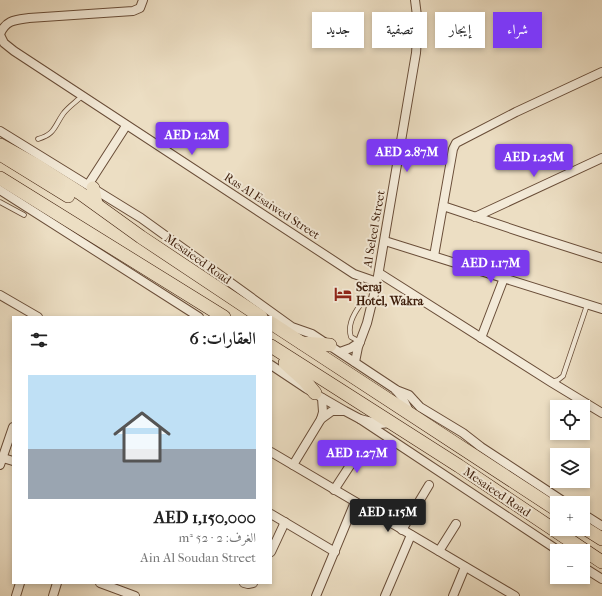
<!DOCTYPE html>
<html lang="ar">
<meta charset="utf-8">
<style>
:root{--surface:#fff;--page:#f2f2f2;--text:#222;--muted:#767676;--line:#e0e0e0;--accent:#7c3aed}
body{margin:0;font-family:"IM FELL French Canon",Amiri,serif;background:var(--page);color:var(--text);direction:rtl;height:100vh;display:flex;flex-direction:column;font-size:15px;white-space:nowrap}
*{box-sizing:border-box;margin:0}
p{font-size:13px;color:var(--muted)}
.icon{flex:none;width:22px;height:22px;fill:none;stroke:currentColor;stroke-width:2;stroke-linecap:round;stroke-linejoin:round}
.map{position:relative;flex:1;overflow:hidden;direction:ltr}
.details{position:absolute;left:12px;top:316px;width:260px;height:268px;display:flex;flex-direction:column;background:var(--surface);border-radius:0px;box-shadow:0 2px 6px #0003;direction:rtl}
.details>*{flex:none}
.banner{position:absolute;left:284px;top:12px;width:258px;height:36px;direction:rtl;display:flex;gap:8px}
.fabs{position:absolute;left:550px;top:400px;display:grid;gap:8px}
.fabs a{display:grid;place-items:center;width:40px;height:40px;border-radius:0px;background:var(--surface);box-shadow:0 2px 6px #0003;font-size:20px}
.price{position:absolute;translate:-50% -34px;padding:0 9px;border-radius:4px;background:var(--accent);color:#fff;font-size:13px;line-height:26px;filter:drop-shadow(0 1px 2px #0008)}
.price::after{content:'';position:absolute;left:50%;top:24px;width:12px;height:9px;margin-left:-6px;background:inherit;clip-path:polygon(0 0,100% 0,50% 100%)}
.price.selected{background:#222;color:#fff}
ul{padding:0;list-style:none}
li{display:grid;align-content:center;gap:8px;height:212px;padding:0 16px}
li+li{border-top:1px solid var(--line)}
li span{display:grid;place-items:center;height:124px;border-radius:0px;color:#555}
li>.icon{margin-inline-start:auto}
span .icon{width:72px;height:72px;fill:#fffc;stroke-width:1}
li b{font-size:17px}
h2{display:flex;justify-content:space-between;align-items:center;height:48px;padding:0 16px;font-size:17px}
.tag{padding:0 14px;border-radius:0px;background:var(--surface);box-shadow:0 2px 6px #0003;font-size:14px;line-height:36px}
.tag.selected{background:var(--accent);color:#fff}
.map>svg:first-child{display:block}
</style>
<div class="map">
<svg width="602" height="596" viewBox="0 0 602 596">
<rect width="100%" height="100%" fill="#ecdec3"/>
<filter id="stains"><feTurbulence type="fractalNoise" baseFrequency=".005" numOctaves="4"/><feColorMatrix values="0 0 0 0 .2 0 0 0 0 .09 0 0 0 0 .02 0 0 0 .5 -.17"/></filter>
<radialGradient id="worn" r=".72"><stop offset=".6" stop-color="#630" stop-opacity="0"/><stop offset="1" stop-color="#630" stop-opacity=".3"/></radialGradient>
<g fill="none" stroke-linecap="round" stroke-linejoin="round">
<g stroke="#694d38" stroke-width="5.5">
<g id="service">
<path d="M38,139C55,134 54,127 63,114C68,107 76,102 82,96"/>
<path d="M0,202L24,215"/>
<path d="M360,342L351,337C347,325 354,313 361,304H372"/>
<path d="M551,382L558,380L563,376L587,305"/>
</g>
</g>
<g stroke="#694d38" stroke-width="10">
<g id="minor">
<path d="M0,34C6,20 15,20 29,18L133,11L140,8L143,0"/>
<path d="M0,35L4,43L14,51L354,274L377,282"/>
<path d="M0,131L141,218L292,327L312,334L395,389L402,397L409,411"/>
<path d="M88,185L126,126"/>
<path d="M0,190L199,317"/>
<path d="M443,206L527,234L602,258"/>
<path d="M475,217L602,158"/>
<path d="M385,241L602,309"/>
<path d="M434,256L453,149L456,143L516,112L602,72"/>
<path d="M379,273L551,382L602,413"/>
<path d="M0,295L38,317"/>
<path d="M481,338L504,278"/>
<path d="M340,352L351,348L360,342"/>
<path d="M355,362L358,347L367,323L377,282L416,53L418,24L415,0"/>
<path d="M271,365L307,389L345,411L360,419L380,424L390,423"/>
<path d="M396,390L409,395L420,407L463,433L481,447L566,503"/>
<path d="M321,419L323,412L322,398"/>
<path d="M360,419L559,551"/>
<path d="M271,452L515,596"/>
<path d="M0,457L13,461"/>
<path d="M0,465L13,427"/>
<path d="M293,465L321,419L332,411H343"/>
<path d="M334,490L362,447"/>
<path d="M271,514L335,552"/>
<path d="M583,514L602,526"/>
<path d="M402,530L429,485"/>
<path d="M439,551L456,524"/>
<path d="M271,552L285,522"/>
<path d="M583,567L602,579"/>
<path d="M100,583L135,596"/>
<path d="M244,583L248,584L253,583"/>
<path d="M16,596L20,583"/>
<path d="M53,596L57,583"/>
<path d="M316,596L355,502"/>
<path d="M385,596L411,535"/>
<path d="M453,596L465,567"/>
</g>
</g>
<g stroke="#3d1d0a" stroke-width="14">
<g id="trunk">
<path d="M0,145L36,165L80,193L141,237L261,317"/>
<path d="M3,156L68,196"/>
<path d="M0,178L224,317"/>
<path d="M93,188L96,204"/>
<path d="M271,323L557,510"/>
<path d="M302,343L330,345"/>
<path d="M271,346L459,466L602,562"/>
<path d="M285,363L305,381L315,393"/>
<path d="M583,527L602,539"/>
</g>
</g>
<use href="#service" stroke="#f3ead8" stroke-width="4"/>
<use href="#minor" stroke="#f3ead8" stroke-width="8"/>
<use href="#trunk" stroke="#ecdec3" stroke-width="13"/>
</g>
<defs>
<g id="hotel-bare" transform="scale(1.38)"><path d="M-6-4.5h1.5V1H6V5H4.5V3h-9V5H-6ZM-4 0a1.8 1.8 0 1 1 3.6 0ZM.5 0V-2.5h3Q6-2.5 6 0Z" fill="#8f2418" stroke="#f3ead8" stroke-width="2.5" paint-order="stroke"/></g>
</defs>
<g fill-rule="evenodd">
<use href="#hotel-bare" x="343" y="294"/>
</g>
<g text-anchor="middle" dominant-baseline="central" stroke-width="4" stroke-linejoin="round" paint-order="stroke">
<g font-size="12" fill="#3d1d0a" stroke="#f3ead8">
<text transform="translate(272 206) rotate(33)">Ras Al Esaiwed Street</text>
<text transform="translate(374 229) rotate(-80)">Al Seleel Street</text>
<text transform="translate(198 259) rotate(35)">Mesaieed Road</text>
<text transform="translate(497 492) rotate(34)">Mesaieed Road</text>
</g>
<g font-size="12" font-weight="bold" fill="#3d1d0a" stroke="#f3ead8" text-anchor="start">
<text x="356" y="287">Seraj<tspan x="356" dy="14">Hotel, Wakra</tspan></text>
</g>
</g>
<rect width="100%" height="100%" filter="url(#stains)"/>
<rect width="100%" height="100%" fill="url(#worn)"/>
</svg>
<div class="fabs">
<a><svg class="icon" aria-label="locate" viewBox="0 0 24 24"><circle cx="12" cy="12" r="6"/><path d="M12 2v4M12 18v4M2 12h4M18 12h4"/></svg></a>
<a><svg class="icon" aria-label="layers" viewBox="0 0 24 24"><path d="M12 4l9 5-9 5-9-5zM3 14l9 5 9-5"/></svg></a>
<a>+</a>
<a>−</a>
</div>
<b class="price" style="left:192px;top:156px">AED 1.2M</b>
<b class="price" style="left:407px;top:173px">AED 2.87M</b>
<b class="price" style="left:534px;top:178px">AED 1.25M</b>
<b class="price" style="left:491px;top:284px">AED 1.17M</b>
<b class="price" style="left:357px;top:474px">AED 1.27M</b>
<b class="price selected" style="left:388px;top:533px">AED 1.15M</b>
<div class="banner">
<a class="tag selected">شراء</a>
<a class="tag">إيجار</a>
<a class="tag">تصفية</a>
<a class="tag">جديد</a>
</div>
<section class="details">
<h2>العقارات: 6<svg class="icon" aria-label="filters" viewBox="0 0 24 24"><path d="M4 7h16M4 17h16"/><circle cx="9" cy="7" r="2"/><circle cx="15" cy="17" r="2"/></svg></h2>
<ul>
<li><span style="background:linear-gradient(#bfe0f5 60%,#9aa5b1 0)"><svg class="icon" aria-label="home" viewBox="0 0 24 24"><path d="M3 11l9-7 9 7M6 9v11h12V9"/></svg></span><div><b>AED 1,150,000</b><p>الغرف: 2 · 52 m²</p><p>Ain Al Soudan Street</p></div></li>
</ul>
</section>
</div>
